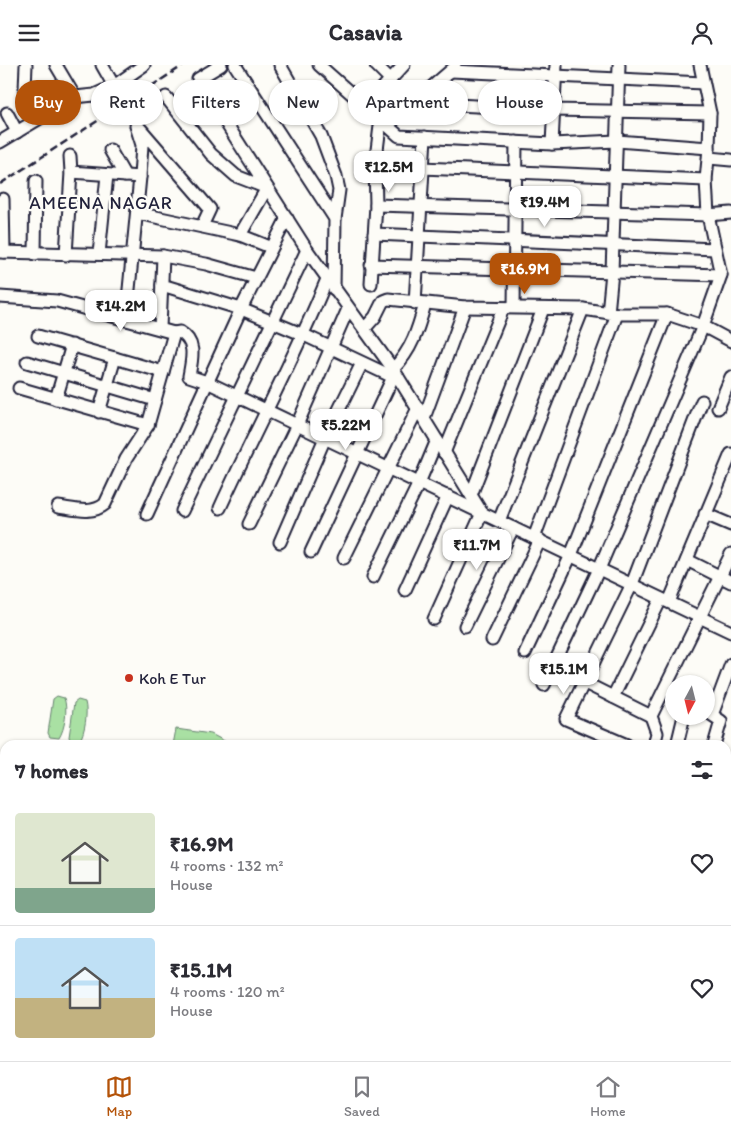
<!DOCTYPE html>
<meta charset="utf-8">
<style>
:root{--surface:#fff;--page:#f7f7f7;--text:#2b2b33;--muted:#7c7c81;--line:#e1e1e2;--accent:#b45309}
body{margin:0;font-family:Itim,sans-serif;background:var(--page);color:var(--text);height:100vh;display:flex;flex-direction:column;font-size:19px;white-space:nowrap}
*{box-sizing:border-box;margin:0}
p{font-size:16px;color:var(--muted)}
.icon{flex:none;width:28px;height:28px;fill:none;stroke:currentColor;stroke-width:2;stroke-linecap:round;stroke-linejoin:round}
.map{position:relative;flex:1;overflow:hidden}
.side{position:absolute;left:0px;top:675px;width:731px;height:321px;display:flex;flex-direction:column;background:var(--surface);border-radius:15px 15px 0 0;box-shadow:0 1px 4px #0004}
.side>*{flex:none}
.guide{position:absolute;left:15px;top:15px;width:701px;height:45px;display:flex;gap:10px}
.needle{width:32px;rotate:187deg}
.controls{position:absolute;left:665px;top:610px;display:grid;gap:10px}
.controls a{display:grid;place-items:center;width:50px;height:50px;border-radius:50%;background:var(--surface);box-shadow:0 1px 4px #0004;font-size:25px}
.price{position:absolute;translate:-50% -42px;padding:0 11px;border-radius:10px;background:#fff;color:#222;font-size:16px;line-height:32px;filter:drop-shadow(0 1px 2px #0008)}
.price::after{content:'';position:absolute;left:50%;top:30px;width:15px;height:11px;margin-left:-8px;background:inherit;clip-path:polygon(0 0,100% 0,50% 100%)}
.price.active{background:var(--accent);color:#fff}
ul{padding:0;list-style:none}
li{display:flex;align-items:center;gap:15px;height:125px;padding:0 15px}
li+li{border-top:1px solid var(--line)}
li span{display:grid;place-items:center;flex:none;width:140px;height:100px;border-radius:5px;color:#555}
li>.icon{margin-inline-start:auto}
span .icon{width:60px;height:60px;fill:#fffc;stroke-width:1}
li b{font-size:21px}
h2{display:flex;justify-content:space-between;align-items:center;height:60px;padding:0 15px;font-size:21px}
.pill{padding:0 18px;border-radius:22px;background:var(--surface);box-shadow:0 1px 4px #0004;font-size:18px;line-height:45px}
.pill.active{background:var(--accent);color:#fff}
header{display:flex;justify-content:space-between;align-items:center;height:65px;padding:0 15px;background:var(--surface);font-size:22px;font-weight:700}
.menu{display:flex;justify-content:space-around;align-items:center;height:70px;border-top:1px solid var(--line);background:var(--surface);font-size:14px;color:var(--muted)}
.menu a{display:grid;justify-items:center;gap:2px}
.menu .active{color:var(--accent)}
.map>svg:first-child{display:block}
</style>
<header><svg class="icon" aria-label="menu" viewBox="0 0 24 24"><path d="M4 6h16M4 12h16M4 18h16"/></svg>Casavia<svg class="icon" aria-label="person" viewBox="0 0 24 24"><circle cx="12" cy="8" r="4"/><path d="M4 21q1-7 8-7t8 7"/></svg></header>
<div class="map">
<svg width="731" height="996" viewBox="0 0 731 996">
<rect width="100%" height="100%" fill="#fdfcf7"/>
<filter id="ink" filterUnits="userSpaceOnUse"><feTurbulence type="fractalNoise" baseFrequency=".02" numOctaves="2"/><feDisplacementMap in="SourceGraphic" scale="10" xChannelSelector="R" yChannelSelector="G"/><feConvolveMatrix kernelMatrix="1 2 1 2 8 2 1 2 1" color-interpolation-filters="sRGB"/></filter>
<g filter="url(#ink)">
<g fill="#a9e0a3" stroke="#66816f">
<path d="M57,631L64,633C68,643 65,664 59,673L50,672L48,668L53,634Z"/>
<path d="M78,635L85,637C88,647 85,668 79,677L71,676L69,672L74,638Z"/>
<path d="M176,664L211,669L232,680H173Z"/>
<rect x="390" y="991" width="121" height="5"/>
</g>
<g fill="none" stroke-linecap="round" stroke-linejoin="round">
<g stroke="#22223b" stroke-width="15">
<g id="minor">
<path d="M26,0L25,24L42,51"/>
<path d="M56,0L75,32"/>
<path d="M102,0L114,21"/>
<path d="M221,0L198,14L307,185L393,304L482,448L434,554"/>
<path d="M235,0L335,154L334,224"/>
<path d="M280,0L321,71L336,111L339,125L335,154"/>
<path d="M319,0L399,71L552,79L617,76L709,83"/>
<path d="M376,0L391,15"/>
<path d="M451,6L703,18"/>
<path d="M166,32L211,89L236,111L267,123L240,170"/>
<path d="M416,38L553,45L710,48"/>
<path d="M365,42L404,0"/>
<path d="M7,48L17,67"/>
<path d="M388,60L455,2"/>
<path d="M0,77L75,32L94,30L114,21L144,0"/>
<path d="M552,79L556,0"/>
<path d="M110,85L125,111"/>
<path d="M709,93L731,95"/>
<path d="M375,101L706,115"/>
<path d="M71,107L140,112"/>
<path d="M3,134L4,187"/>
<path d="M376,140L708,150L731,148"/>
<path d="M137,148L240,170L270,182"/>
<path d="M374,169L715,184"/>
<path d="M0,187L163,191L206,199L256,213"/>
<path d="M35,189L36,116"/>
<path d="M99,189L107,110"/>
<path d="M66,190L71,107L70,91"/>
<path d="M371,200L721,210"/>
<path d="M371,219L376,140L375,101L381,53"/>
<path d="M162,220L241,244L304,270L393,312"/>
<path d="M0,232L57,236L174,268L180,267C197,277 192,294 189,311L207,317L731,567"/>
<path d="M415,238L425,72"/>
<path d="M514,242L516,77"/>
<path d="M608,248L612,207L619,0"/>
<path d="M126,255L140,112L142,80L136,61L139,62L210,144L202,161"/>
<path d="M160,263L163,191"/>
<path d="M365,263L375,252L383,236L388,234L465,242L583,244L617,249H667L703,261L731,276"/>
<path d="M38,271L163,307"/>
<path d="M27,297L155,335"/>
<path d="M393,304C412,285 418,264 425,239"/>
<path d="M19,323L148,360"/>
<path d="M56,334L72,280"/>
<path d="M718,343L731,312"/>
<path d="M99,347L115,293"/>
<path d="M424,353L465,242"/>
<path d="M444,388L503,244"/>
<path d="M471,430L543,244"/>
<path d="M58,442C74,444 92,450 105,439L126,394L148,360L174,268"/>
<path d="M220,443C255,366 295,292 327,214"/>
<path d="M182,446L307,185"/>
<path d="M147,449L241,244L287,153"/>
<path d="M705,449L731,460"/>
<path d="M499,456L583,244"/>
<path d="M249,459L297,360L348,244"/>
<path d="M534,473L617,249"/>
<path d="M280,477L325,373L362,298"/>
<path d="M311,487L393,312H398"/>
<path d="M344,493L418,343"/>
<path d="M687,495L731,517"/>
<path d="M373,512L419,418L437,375"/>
<path d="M405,525L448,431"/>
<path d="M669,537L731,389"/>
<path d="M465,561L513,463"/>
<path d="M492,575L540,475"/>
<path d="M525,588L571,490L667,249"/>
<path d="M585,618L651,651"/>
<path d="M544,620L599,504L703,261L721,210L708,150L706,115L709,83L710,48L700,0"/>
<path d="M613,632L661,534"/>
<path d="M627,680L566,654L632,519L702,336"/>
<path d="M654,680L657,668L651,651L731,489"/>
<path d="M677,680L684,651"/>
<path d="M714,680L721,656L712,650L731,599"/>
<path d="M726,751L731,738"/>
<path d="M726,810L731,809"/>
<path d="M726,899L731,901"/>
<path d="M726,932L731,935"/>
<path d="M726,969L731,971"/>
<path d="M563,991L572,996"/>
<path d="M650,991L661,996"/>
<path d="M721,991L731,995"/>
<path d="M631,996L634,991"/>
</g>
</g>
<use href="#minor" stroke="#fdfcf7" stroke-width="11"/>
<path stroke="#22223b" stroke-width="2.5" stroke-dasharray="8 4" stroke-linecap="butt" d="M0,119L184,0"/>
</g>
</g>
<circle fill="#c8321e" stroke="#fdfcf7" stroke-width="2" cx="129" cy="613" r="5"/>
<g text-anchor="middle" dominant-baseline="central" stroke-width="4.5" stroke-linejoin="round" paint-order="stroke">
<g font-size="16" fill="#22223b" stroke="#fdfcf7" text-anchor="start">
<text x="139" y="613">Koh E Tur</text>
</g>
<g font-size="18" letter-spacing="1" fill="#22223b" stroke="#fdfcf7">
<text x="101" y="138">AMEENA NAGAR</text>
</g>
</g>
</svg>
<div class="controls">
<a><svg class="needle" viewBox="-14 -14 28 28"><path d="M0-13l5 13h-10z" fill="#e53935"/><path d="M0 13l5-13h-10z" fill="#7c7c81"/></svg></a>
</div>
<b class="price" style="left:389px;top:128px">₹12.5M</b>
<b class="price" style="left:545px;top:163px">₹19.4M</b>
<b class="price active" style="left:525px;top:230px">₹16.9M</b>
<b class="price" style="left:121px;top:267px">₹14.2M</b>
<b class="price" style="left:346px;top:386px">₹5.22M</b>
<b class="price" style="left:477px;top:506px">₹11.7M</b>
<b class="price" style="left:564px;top:630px">₹15.1M</b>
<div class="guide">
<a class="pill active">Buy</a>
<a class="pill">Rent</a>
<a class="pill">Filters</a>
<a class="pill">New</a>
<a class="pill">Apartment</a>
<a class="pill">House</a>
</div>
<section class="side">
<h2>7 homes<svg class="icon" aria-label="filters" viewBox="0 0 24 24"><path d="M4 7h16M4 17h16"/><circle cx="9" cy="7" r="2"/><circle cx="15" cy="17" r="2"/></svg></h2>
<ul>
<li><span style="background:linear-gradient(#dfe7d0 75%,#7fa58c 0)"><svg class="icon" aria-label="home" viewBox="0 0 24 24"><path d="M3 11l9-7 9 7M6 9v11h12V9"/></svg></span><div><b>₹16.9M</b><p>4 rooms · 132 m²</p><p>House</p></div><svg class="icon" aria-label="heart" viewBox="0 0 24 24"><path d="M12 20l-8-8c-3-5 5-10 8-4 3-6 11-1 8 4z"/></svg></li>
<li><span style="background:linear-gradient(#bfe0f5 60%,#c2b280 0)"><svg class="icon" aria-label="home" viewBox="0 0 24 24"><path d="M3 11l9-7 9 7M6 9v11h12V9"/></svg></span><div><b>₹15.1M</b><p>4 rooms · 120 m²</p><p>House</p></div><svg class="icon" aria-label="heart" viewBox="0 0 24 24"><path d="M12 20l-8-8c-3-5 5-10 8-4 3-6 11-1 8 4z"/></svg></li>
</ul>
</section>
</div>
<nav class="menu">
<a class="active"><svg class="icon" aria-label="map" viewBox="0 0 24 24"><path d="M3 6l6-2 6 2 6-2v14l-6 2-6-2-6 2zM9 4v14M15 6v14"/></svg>Map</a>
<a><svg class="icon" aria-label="saved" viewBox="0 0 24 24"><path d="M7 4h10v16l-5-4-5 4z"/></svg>Saved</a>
<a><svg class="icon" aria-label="home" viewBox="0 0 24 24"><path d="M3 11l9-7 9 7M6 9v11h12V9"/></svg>Home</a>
</nav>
